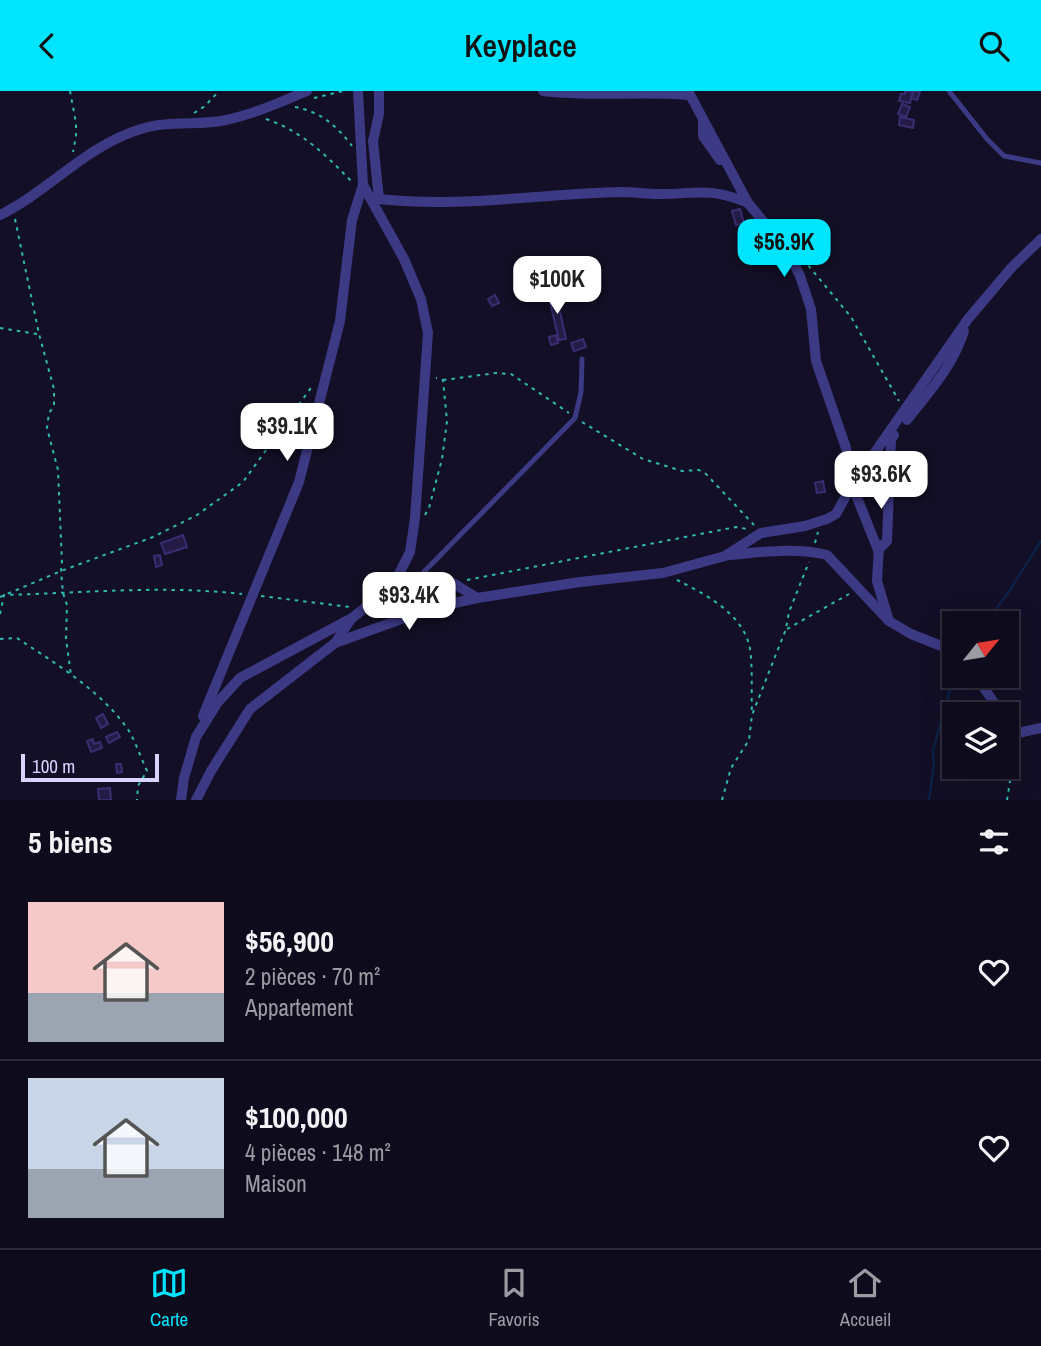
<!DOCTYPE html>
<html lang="fr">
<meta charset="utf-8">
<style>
:root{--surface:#0e0b1c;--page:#171425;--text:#f1f3f6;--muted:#9b9ba3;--line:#2e2b3b;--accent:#00e5ff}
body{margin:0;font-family:"Archivo Narrow",sans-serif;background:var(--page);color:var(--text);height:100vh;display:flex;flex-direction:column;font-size:26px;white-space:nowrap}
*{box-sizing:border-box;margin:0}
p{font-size:23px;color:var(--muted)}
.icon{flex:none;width:38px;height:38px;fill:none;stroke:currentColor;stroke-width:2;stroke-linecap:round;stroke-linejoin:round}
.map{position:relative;height:709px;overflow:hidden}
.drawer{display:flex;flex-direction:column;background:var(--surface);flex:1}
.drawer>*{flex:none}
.needle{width:46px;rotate:60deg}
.tools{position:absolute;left:942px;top:520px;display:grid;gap:14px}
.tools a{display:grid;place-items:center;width:77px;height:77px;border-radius:0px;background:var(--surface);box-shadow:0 7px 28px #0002,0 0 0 2px var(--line);font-size:35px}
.scale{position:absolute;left:21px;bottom:18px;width:138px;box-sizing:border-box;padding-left:7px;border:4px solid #d9d4ff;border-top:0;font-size:19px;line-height:24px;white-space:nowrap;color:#d9d4ff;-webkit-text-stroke:5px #130f26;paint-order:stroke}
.price{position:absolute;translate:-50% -60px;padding:0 16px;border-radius:14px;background:#fff;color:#222;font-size:23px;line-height:46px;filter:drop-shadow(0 2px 4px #0008)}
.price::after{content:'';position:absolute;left:50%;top:42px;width:21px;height:16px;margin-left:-10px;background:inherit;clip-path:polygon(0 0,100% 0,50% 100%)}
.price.on{background:var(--accent);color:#111}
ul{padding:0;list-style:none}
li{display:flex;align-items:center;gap:21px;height:175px;padding:0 28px}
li+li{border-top:2px solid var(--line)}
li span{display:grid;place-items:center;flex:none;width:196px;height:140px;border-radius:0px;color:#555}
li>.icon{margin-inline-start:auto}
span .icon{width:84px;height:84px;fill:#fffc;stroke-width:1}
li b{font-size:30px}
h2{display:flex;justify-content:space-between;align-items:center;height:84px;padding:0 28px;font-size:30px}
header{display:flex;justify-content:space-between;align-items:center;height:91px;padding:0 28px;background:var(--accent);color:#111;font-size:32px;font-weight:600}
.tab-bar{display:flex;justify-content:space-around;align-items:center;height:98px;border-top:2px solid var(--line);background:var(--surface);font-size:19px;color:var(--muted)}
.tab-bar a{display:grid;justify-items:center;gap:4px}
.tab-bar .on{color:var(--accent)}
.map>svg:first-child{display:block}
</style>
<header><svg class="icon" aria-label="back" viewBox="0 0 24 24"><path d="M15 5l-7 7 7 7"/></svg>Keyplace<svg class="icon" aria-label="search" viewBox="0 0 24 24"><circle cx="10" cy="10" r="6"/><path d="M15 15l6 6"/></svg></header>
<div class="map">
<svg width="1041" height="709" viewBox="0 0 1041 709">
<rect width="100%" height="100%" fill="#130f26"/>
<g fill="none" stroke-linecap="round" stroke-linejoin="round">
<g stroke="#0c2248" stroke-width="2.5">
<path d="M985,532L1006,505L1041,450"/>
<path d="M929,709L934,672L933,659L954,584"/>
</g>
</g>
<g fill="#241b47" stroke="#3b2d73" stroke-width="2">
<path d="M905,0H913L910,12L899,10L901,3H905Z"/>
<path d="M914,0L920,1L917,9L911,7Z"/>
<path d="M902,13L910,16L906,26L898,23Z"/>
<path d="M900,26L914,29L913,37L899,34Z"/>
<path d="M740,118L744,132L736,134L732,120Z"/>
<path d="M587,185L589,196L569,199L567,189Z"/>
<path d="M556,202L566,248L559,249L548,203Z"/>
<path d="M495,204L499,212L492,215L488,208Z"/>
<path d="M556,244L558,252L551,254L549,246Z"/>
<path d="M583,248L586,256L574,260L571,252Z"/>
<path d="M823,390L825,401L817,402L815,392Z"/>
<path d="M183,444L187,456L165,463L161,452Z"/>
<path d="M160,464L162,474L156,476L154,465Z"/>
<path d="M103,623L108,633L101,637L96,627Z"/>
<path d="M117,641L120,646L109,652L106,646Z"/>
<path d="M93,648L94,653L100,651L102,657L91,661L87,650Z"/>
<path d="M116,673H121L122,681L117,682Z"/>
<path d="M110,697L111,709H99L98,698Z"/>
</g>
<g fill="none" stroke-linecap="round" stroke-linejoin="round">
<g stroke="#2fb8b0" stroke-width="2" stroke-dasharray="3.5 5" stroke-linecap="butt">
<path d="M70,0L76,32V45L73,61"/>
<path d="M314,7L343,0"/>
<path d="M295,16C321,21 336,34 352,55"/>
<path d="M194,22L205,15L219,0"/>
<path d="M266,28C302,40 327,65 353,92"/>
<path d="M15,128L39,243L54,298V315L49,322L47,337L58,379L62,472L61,480L63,502L67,514L66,548L71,584"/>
<path d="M803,168L851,226L899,310"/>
<path d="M0,237L37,243"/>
<path d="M443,289L496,282L511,283L569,322"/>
<path d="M582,331L643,368L682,380L699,379L706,383L754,434"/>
<path d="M425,424L429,417L442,368L447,330L443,289L436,287"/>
<path d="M815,452L818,441"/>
<path d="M467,489L736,436L747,438"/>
<path d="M677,489C705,503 744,523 750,558C753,578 751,602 752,623"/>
<path d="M261,505L350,516"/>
<path d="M0,506L61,480L153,446L197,424L243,391L313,294"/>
<path d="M389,512L402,504"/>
<path d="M0,523L4,504C83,502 163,494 242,503"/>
<path d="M787,538L849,503"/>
<path d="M0,548L17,547C56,573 102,600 129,640C136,652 141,667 147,680L138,695L137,709"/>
<path d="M722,709L731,677L749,649L752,624L786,538L789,521L809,471"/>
<path d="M1007,709L1016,653"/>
</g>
<g stroke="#3d3a85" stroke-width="5">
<path d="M949,0L987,48L1004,65L1041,72"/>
<path d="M413,492L575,327L581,301L582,268"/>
</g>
<g stroke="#3d3a85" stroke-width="10">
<path d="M543,0C592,6 640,0 689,4"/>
<path d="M688,0L748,112L787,159L800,185L811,218L816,270L846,357L852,394L878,459"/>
<path d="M703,31V45L720,69"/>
<path d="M370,107C458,118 535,103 621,101C634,101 646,103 659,103C697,103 710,96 748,112"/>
<path d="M379,108L373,50L379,23V0"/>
<path d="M0,124C49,100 87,54 141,38C169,29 199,35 226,29C254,23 281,11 307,0"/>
<path d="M907,329C929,301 953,275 964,240"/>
<path d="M879,454L877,490L888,527"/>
<path d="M878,459L887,450L891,348L894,344"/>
<path d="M730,464C763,461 795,456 827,464L889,530L911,543L954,560"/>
<path d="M393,495L453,492L477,507L580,491L663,482L725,465L761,442L805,435L827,428L836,423L852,394L968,228L1012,176L1041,148"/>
<path d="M335,552L432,517L477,507"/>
<path d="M975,584L1002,623"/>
<path d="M203,625L299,391L340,230L352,129L363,94"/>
<path d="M1006,628L1018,642L1041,637"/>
<path d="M181,709L184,687L196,646L218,611L240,587L352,527L393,495L410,461L415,427L428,242L421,208L404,168L363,94L358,0"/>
<path d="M196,709L211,680L250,618L335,552L351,528"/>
</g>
</g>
</svg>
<div class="tools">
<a><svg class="needle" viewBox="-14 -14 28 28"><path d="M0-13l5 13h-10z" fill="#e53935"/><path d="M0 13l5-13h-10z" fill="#9b9ba3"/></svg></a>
<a><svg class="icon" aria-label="layers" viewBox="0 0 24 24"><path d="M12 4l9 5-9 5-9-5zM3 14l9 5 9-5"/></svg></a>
</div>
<div class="scale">100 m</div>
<b class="price on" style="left:784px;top:188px">$56.9K</b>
<b class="price" style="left:557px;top:225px">$100K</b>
<b class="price" style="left:287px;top:372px">$39.1K</b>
<b class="price" style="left:881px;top:420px">$93.6K</b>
<b class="price" style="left:409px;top:541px">$93.4K</b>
</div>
<section class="drawer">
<h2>5 biens<svg class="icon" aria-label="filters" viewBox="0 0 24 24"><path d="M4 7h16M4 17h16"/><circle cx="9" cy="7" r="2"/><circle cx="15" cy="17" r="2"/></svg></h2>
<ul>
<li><span style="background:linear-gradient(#f6c9c9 65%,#9aa5b1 0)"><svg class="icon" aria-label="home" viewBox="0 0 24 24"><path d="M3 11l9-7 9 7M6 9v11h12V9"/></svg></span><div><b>$56,900</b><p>2 pièces · 70 m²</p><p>Appartement</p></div><svg class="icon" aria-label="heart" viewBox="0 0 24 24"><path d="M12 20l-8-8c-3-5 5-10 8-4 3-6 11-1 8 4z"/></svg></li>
<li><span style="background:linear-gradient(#c9d6e8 65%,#9aa5b1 0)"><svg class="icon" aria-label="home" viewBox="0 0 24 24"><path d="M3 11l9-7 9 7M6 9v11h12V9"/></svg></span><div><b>$100,000</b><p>4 pièces · 148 m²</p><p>Maison</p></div><svg class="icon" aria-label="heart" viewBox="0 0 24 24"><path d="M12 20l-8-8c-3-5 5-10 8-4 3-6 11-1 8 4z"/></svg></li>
</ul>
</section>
<nav class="tab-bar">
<a class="on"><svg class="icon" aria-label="map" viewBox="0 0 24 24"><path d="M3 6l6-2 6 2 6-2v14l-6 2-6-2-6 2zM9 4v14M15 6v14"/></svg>Carte</a>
<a><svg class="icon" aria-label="saved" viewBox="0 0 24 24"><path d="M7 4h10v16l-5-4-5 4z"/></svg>Favoris</a>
<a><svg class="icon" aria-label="home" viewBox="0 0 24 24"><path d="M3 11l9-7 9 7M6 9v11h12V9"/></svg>Accueil</a>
</nav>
